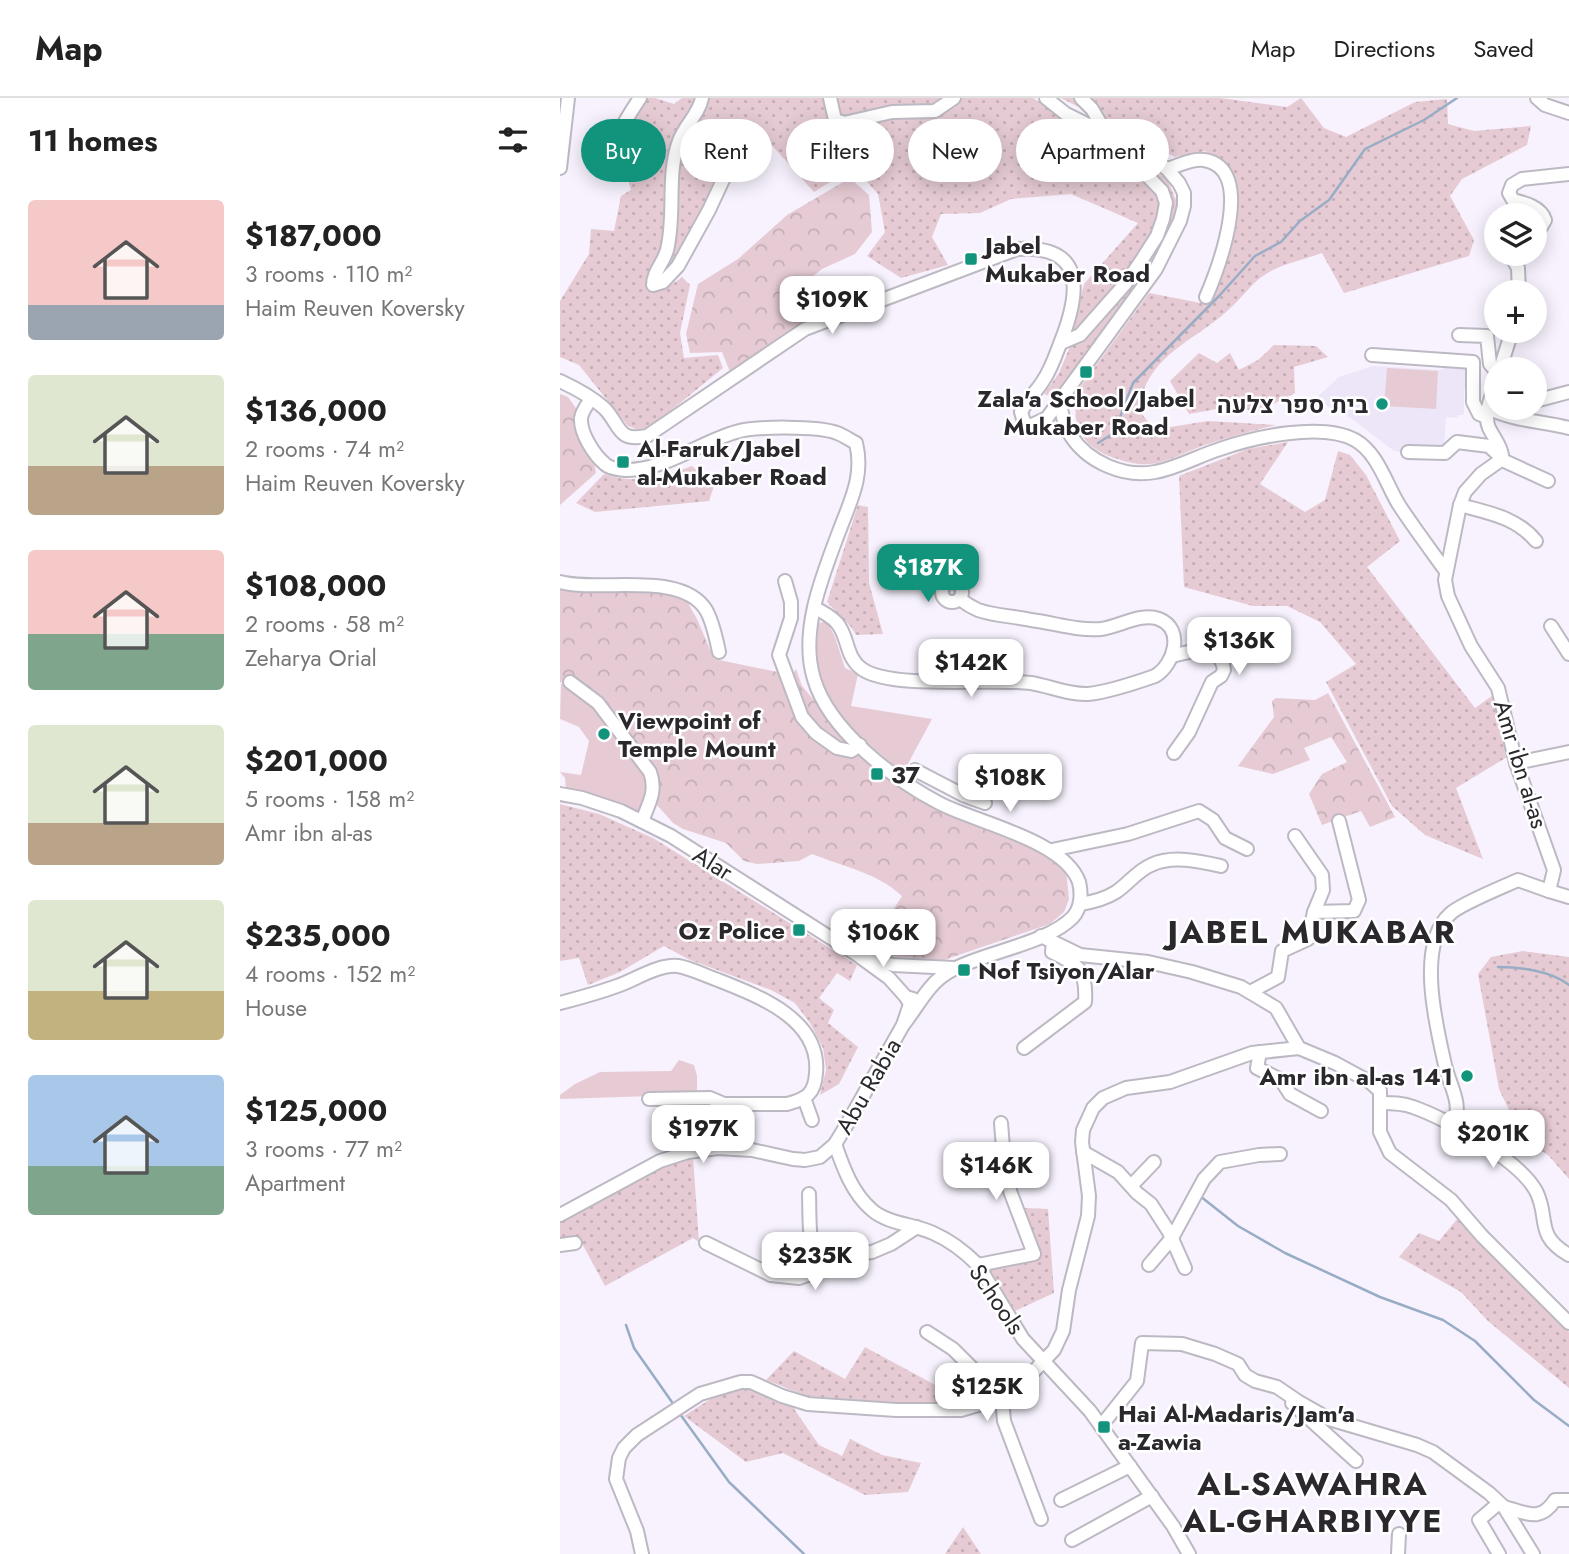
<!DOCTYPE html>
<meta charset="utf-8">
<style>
:root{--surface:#fff;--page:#f6f6f6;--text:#222;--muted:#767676;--line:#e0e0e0;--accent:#11937c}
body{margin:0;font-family:Jost,Heebo,sans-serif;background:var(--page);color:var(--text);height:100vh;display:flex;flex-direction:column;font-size:26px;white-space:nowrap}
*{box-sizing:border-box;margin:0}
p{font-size:23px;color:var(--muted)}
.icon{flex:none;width:38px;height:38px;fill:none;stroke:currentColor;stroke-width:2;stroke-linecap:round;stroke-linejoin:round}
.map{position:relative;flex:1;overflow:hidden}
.drawer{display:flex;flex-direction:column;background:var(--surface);width:560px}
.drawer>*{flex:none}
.top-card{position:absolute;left:21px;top:21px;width:665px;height:63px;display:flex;gap:14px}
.controls{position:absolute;left:924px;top:105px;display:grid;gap:14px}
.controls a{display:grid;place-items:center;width:63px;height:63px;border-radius:50%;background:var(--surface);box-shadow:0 4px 18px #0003;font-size:35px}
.price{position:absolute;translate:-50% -60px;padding:0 16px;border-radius:14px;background:#fff;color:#222;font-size:23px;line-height:46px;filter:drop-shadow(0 2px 4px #0008)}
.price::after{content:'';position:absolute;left:50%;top:42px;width:21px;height:16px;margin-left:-10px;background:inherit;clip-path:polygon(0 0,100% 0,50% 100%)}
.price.active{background:var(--accent);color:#fff}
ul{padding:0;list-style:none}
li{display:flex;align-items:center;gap:21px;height:175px;padding:0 28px}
li span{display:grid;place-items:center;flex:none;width:196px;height:140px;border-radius:7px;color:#555}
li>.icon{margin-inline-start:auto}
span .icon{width:84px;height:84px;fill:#fffc;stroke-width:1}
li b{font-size:30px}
h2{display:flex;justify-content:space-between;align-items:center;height:84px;padding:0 28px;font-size:30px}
.chip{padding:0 24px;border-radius:32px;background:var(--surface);box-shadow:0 4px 18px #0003;font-size:24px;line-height:63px}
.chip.active{background:var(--accent);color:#fff}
header{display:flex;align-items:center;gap:42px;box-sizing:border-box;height:98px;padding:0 35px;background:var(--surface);border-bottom:2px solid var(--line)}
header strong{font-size:33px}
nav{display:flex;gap:38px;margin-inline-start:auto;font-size:24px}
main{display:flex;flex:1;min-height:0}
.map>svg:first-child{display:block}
</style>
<header>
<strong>Map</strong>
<nav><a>Map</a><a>Directions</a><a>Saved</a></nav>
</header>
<main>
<section class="drawer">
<h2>11 homes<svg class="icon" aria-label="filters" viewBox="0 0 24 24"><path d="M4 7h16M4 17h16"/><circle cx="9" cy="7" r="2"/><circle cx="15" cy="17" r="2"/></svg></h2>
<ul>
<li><span style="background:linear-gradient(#f6c9c9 75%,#9aa5b1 0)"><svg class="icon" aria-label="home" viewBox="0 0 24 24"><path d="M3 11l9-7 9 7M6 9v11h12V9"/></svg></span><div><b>$187,000</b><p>3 rooms · 110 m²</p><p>Haim Reuven Koversky</p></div></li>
<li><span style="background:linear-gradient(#dfe7d0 65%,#b9a48a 0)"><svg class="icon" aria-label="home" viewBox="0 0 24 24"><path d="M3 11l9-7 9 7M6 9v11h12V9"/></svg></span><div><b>$136,000</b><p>2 rooms · 74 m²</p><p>Haim Reuven Koversky</p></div></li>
<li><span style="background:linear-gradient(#f6c9c9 60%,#7fa58c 0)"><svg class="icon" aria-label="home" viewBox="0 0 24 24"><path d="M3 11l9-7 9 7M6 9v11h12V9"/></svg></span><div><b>$108,000</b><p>2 rooms · 58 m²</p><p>Zeharya Orial</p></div></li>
<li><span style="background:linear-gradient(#dfe7d0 70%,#b9a48a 0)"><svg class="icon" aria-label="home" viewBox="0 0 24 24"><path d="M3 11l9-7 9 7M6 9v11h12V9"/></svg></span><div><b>$201,000</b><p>5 rooms · 158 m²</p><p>Amr ibn al-as</p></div></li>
<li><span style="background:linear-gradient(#dfe7d0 65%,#c2b280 0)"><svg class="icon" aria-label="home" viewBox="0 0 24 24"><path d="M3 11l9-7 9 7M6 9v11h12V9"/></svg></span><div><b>$235,000</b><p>4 rooms · 152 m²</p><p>House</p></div></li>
<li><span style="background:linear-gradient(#a9c7e8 65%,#7fa58c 0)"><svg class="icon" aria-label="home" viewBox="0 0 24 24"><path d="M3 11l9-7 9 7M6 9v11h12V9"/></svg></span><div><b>$125,000</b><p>3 rooms · 77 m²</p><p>Apartment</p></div></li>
</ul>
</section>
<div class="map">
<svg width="1009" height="1456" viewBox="0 0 1009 1456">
<defs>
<pattern id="grass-dots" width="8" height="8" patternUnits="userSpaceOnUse" patternTransform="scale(1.75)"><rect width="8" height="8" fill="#e6cbd4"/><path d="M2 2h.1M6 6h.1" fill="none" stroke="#c5aeb6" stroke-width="1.8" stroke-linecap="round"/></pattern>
<pattern id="forest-crowns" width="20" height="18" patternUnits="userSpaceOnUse" patternTransform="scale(1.75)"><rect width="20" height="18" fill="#e6cbd4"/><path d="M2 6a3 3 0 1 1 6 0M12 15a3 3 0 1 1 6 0" fill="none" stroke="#c5aeb6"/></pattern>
</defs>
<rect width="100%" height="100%" fill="#f7f2fd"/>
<path fill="#ede6f8" d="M889,267L907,268L906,292H904V317H898L897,320L886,319L884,351L842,350L841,354L834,353L792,321L755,301L779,279L813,268L881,272Z"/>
<g fill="url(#grass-dots)">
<path d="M78,0H95L114,6L122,0H136V4L114,35L109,56L106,128L102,152L87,180L91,189C104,192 112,187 122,179L130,187L120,235L124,260L158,257L163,270L92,328L79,332L68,328L19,267L0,259V203L29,156L31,131L54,133L61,98L71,92L60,56V35Z"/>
<path d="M147,0H473L607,81L617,104V114L584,177L493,299L484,296L499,275L509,251L524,186L578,125L511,96L451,101L420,115L381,116L372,139L388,167L341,180L307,158L325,134L318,96L294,69L254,94L207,42H191C181,52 167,62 160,73C141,100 133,156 104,173L115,147L118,65L127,39Z"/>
<path d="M501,0H660L727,9L741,0L764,30L786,39L855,4L887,1L888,26L914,33L971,28L967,47L902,81L890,98L914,142L909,158L784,195L762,155C744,162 721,166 706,176C690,186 680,203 666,214C637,240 600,253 584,291C575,310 581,320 598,331L648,323L716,327C691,333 666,340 642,348C626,354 608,364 591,366C580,367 568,365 558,361C523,351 508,327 519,291L589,195L646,206L665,162L667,71L645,53L615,59Z"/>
<path d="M714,247L756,248L768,259L734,269L735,295L700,313L662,310L629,316L610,283L639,255L657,265L670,255L679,272L698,262Z"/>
<path d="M728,344L700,386L745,414L765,402L778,353L790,357L806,377L840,443L807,469L915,610L932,598L947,659L896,690L923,761L865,737L832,708L766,584L796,566L760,524L727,508H693L624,489L619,378L688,351Z"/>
<path d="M132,368L154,388L149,403L35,414L16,405L44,376C76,387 101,379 132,368Z"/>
<path d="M298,407L308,409L309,485L323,536L296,537L291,529L267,504Z"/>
<path d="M0,706L39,716L93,740L297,867L290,883L277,875L259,900L274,912L268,925L298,949L279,986L260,997L266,972L263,950L250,925L235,905L211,892L128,861L104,848L60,874L28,887L19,860L0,863Z"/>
<path d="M963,853L1009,859V1081L989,1058L962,1039L939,991L918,876L931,859Z"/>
<path d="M133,1059L139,1144L133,1140L45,1188L18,1138L0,1140V1121L112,1062Z"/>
<path d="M465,1110L488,1111L494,1195L455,1213L430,1173L476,1151Z"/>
<path d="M898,1120L1009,1234V1290L928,1223L901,1194L839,1159L859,1135L879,1143Z"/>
<path d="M305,1249L379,1289L414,1302L396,1306L371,1307L247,1298L206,1282L234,1253L285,1281Z"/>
<path d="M191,1288L232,1308L259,1347L282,1358L290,1341L322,1357L361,1365L348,1394L305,1397L223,1355L186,1364L124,1318L163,1293Z"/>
<path d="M403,1429L421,1456H385Z"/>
</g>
<g fill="url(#forest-crowns)">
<path d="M290,80L309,97L312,134L295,156L262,171L243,186L244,197L252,220L170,274L162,254L130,255L126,236L138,186L178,161L227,117Z"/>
<path d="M0,296L8,299L18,313C10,340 34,351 36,375L0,407Z"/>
<path d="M0,491L24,494H109L125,500L137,521L154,561L232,577L236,571L242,588L286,640L328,674L490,757L506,772L509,801L504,814L490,826L384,862L322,857L307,852L342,798C316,774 284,769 252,756L239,763L197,766L184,763L166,745L123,731L113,725L97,707L99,685L95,673L41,597L8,578L0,585Z"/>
<path d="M768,595L835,719L810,729L801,713L762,727L749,696L762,676L787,664L771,639L744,650L750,662L713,676L678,668L714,619L712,603L716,600L755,602Z"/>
</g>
<g fill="#e6cbd4">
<path d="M827,270L878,273L876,311L824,308Z"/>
<path d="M267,523L275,539L285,570L298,576L291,608L372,621L343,675C298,637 237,593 259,525Z"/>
<path d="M1,586H8L37,611L55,639L86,675L91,688L82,712L78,715L6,691L5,680L0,674L21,677L29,643L19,629L0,621Z"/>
<path d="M119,962L134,967L137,978V994L123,997L0,1001V997L15,986L40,974L111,973Z"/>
</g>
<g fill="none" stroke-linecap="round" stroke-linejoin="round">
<g stroke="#98adc5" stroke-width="2.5">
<path d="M538,345L554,335L573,285L659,198L695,158L721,144L740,123L769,102L805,51L864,22L897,0"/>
<path d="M938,869C961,869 991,873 1009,887"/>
<path d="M640,1098L678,1128L725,1155L820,1199L883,1222L915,1243L974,1302L1009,1328"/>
<path d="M66,1227L74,1250L114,1307"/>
<path d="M120,1316L169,1384L244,1456"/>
</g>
<g stroke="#bdb9c3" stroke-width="16">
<g id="minor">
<path d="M142,0C139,16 125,27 119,43C106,78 116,116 107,152C104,164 93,174 93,187L103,184L118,168L149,112L169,69L188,54"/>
<path d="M270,0L275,22L284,25L332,14L375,13L394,0"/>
<path d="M977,0L985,7L1009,15"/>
<path d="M55,69C48,46 68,18 80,0"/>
<path d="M0,70L8,0"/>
<path d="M607,71C618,68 632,60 644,62C697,70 658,171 646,199"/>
<path d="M975,131L981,129L985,122C981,109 965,105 953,102L949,95L952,87L962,81L1009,76"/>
<path d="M950,156L958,170L959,194"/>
<path d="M899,237L927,238L930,266L936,273"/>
<path d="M501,245L520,237L566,185L583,160L597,138L603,121L606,105L602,93L546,35L532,11L521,0"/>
<path d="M812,257L913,264V304L919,316L926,319"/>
<path d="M940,271L952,233"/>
<path d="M0,283C15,290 32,299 44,310C61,327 56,344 87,338L245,231L457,151C523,147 521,189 503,238C497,253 492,270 483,283C476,294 467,302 461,314L464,324L470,328L487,320L596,171L620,123L624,108V95L619,85L607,71L575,50L506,16L486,0"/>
<path d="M31,301C27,307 22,313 21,320C20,335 34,357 45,366C50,371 59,371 65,372C104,373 140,344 176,334C195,328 259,328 277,335C283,337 290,342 296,345C304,377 291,402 280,431C263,476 239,533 254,581C269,632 333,681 379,705C417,725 504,742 519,784C522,796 521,810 513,819C486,847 421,854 387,875C368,886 357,910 343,927"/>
<path d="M499,303C502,315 504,328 511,338C528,364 564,380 595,374C617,370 638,358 660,351C694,339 762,324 795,342C818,355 826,386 839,407C854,430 870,451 885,472"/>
<path d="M975,303L1009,294"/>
<path d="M928,310C953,323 982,323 1009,330"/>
<path d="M848,354L885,355L897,344L929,348L941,359"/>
<path d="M940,361L988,383"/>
<path d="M900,407C929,415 956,419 976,443"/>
<path d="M225,483L231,504V520L219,557L242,619L256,635L277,650L291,653L300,647"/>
<circle cx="392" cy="494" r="10"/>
<path d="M0,484C41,495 121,472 146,512C153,524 156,540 159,554"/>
<path d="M255,510C263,514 271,518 277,525C289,539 285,559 302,571C332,592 431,580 471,585C490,588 508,597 528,596C549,594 575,585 595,578C614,567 625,531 599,521C581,514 559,529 541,531C517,533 495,525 471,522C454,518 435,518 418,512C411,509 405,505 400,501"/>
<path d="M991,528L1009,556"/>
<path d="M612,558C629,553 661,545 664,572L661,578L652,584L629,634L614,655"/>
<path d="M10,584L38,605L90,674C97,693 89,705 82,723"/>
<path d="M956,665L1009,654"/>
<path d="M346,684L355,672L403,697L425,705"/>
<path d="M0,696L22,700L61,713L111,738L296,856L329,880L346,899L353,901"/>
<path d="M735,738L762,777L763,792L754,814"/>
<path d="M492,752L568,736L639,713L653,722L665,740L687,751"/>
<path d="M989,793L1009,799"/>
<path d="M520,806C533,804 545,801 556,794C568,786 577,773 591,767C612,757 639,763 661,768"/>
<path d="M481,838L520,857L588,864L632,874L681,889L716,910L739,950L775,965L810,984L820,993V1034L830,1055L891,1102L922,1138L1009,1225"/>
<path d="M309,861L333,867L394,870"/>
<path d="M690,894L718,879L722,853L748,841L754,814L794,813L799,802L779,723"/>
<path d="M0,905C19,900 38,895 57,888C75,882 98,866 118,868C131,870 146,878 158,882C198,898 261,921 256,975C255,996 246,1001 227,1006H164L150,1000L89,1001"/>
<path d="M464,950L525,904C527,872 519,867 492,854L493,844"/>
<path d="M700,954L697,970L721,982L730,996L761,1013"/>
<path d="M244,1000L252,1022"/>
<path d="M821,1005C832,1005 843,1005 853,1009C887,1021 959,1062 976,1093C990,1120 974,1137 1009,1157"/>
<path d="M894,1030C902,1002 891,992 885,967C876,927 856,847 890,816C900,806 943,789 958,782L989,793L994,772L956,665L938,590L911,548L888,498L885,482L900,407L905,394L921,376L938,364L942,357C940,346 934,340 929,330C923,316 932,298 936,284"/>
<path d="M275,1046C283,1069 292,1095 312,1112C328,1126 354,1126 373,1135C389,1142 405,1154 418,1167L463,1241L530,1313L613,1428L629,1456"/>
<path d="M523,1054L558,1074L577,1095L591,1106L609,1134L625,1170"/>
<path d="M571,1088L594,1064"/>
<path d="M249,1096C250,1123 247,1148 262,1172"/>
<path d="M0,1117L100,1063L128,1054L158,1050L192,1052L233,1061L245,1062L260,1059L275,1046L286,1028L343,927L350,906L346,899"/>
<path d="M146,1145L211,1177L239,1180L262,1172L283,1158L312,1154L331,1146L357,1129"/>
<path d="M0,1147L15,1145"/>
<path d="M418,1167L474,1156L450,1093L445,1074L441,1025"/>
<path d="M589,1167L612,1140L644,1081L660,1064L699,1057L720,1056"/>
<path d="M367,1234L393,1251L442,1300L444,1323L481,1421"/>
<path d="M732,1305L796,1363"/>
<path d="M541,1328L577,1283L582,1245L622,1246L655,1256L678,1266L685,1277L695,1283L717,1289L739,1304L769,1321L857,1347L873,1354L929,1395L944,1409L973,1456"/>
<path d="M501,1402L570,1368"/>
<path d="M944,1409C967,1415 980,1425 995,1402H1009"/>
<path d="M512,1442L592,1398"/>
<path d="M82,1456L77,1433L56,1381L59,1360L64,1350L77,1337L140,1296L181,1284H191L222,1298L248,1306L336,1312H401L442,1300L460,1288L494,1252L503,1233L509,1192L528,1118L529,1098L522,1044L523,1032L533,1010L543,1000L566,990L610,984L692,955L739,950"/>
<path d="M838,1456L839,1436"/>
<path d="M939,1456L919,1422L939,1405"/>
</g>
</g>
<use href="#minor" stroke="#fff" stroke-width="12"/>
</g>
<g fill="#11937c" stroke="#fff" stroke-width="2.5">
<rect x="404" y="154" width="14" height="14" rx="3.5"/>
<rect x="519" y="267" width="14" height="14" rx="3.5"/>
<circle cx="822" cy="306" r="7"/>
<rect x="56" y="357" width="14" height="14" rx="3.5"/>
<circle cx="44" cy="636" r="7"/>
<rect x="310" y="669" width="14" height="14" rx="3.5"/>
<rect x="232" y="825" width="14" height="14" rx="3.5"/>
<rect x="397" y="865" width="14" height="14" rx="3.5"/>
<circle cx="907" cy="978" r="7"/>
<rect x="537" y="1322" width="14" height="14" rx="3.5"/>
</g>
<g text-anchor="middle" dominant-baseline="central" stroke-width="5" stroke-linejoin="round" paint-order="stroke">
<g font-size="24" font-weight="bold" fill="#2a282c" stroke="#fff" text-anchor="start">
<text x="425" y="147">Jabel<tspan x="425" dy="28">Mukaber Road</tspan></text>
<text x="526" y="300" text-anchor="middle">Zala'a School/Jabel<tspan x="526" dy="28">Mukaber Road</tspan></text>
<text x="808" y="306" text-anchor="end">בית ספר צלעה</text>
<text x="77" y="350">Al-Faruk/Jabel<tspan x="77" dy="28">al-Mukaber Road</tspan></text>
<text x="58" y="622">Viewpoint of<tspan x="58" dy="28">Temple Mount</tspan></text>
<text x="331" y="676">37</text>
<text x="225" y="832" text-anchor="end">Oz Police</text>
<text x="418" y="872">Nof Tsiyon/Alar</text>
<text x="893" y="978" text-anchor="end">Amr ibn al-as 141</text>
<text x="558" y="1315">Hai Al-Madaris/Jam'a<tspan x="558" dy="28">a-Zawia</tspan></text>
</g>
<g font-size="24" fill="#2a282c" stroke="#fff">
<text transform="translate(961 666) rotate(73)">Amr ibn al-as</text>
<text transform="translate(153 765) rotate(32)">Alar</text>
<text transform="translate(308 988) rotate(-60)">Abu Rabia</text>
<text transform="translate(437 1201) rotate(56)">Schools</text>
</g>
<g font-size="32" font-weight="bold" letter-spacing="2" fill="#2a282c" stroke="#fff">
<text x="752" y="834">JABEL MUKABAR</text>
<text x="753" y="1386">AL-SAWAHRA<tspan x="753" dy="37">AL-GHARBIYYE</tspan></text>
</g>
</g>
</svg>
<div class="controls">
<a><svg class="icon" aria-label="layers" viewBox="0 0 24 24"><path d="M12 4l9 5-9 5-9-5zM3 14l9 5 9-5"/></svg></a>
<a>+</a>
<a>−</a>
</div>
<b class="price" style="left:272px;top:238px">$109K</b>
<b class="price active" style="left:368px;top:506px">$187K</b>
<b class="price" style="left:679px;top:579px">$136K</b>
<b class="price" style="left:411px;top:601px">$142K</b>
<b class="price" style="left:450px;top:716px">$108K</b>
<b class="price" style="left:323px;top:871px">$106K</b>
<b class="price" style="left:143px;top:1067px">$197K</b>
<b class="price" style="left:933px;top:1072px">$201K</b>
<b class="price" style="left:436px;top:1104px">$146K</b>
<b class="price" style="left:255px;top:1194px">$235K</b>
<b class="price" style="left:427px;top:1325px">$125K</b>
<div class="top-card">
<a class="chip active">Buy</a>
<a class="chip">Rent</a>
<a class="chip">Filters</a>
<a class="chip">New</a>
<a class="chip">Apartment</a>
</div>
</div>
</main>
